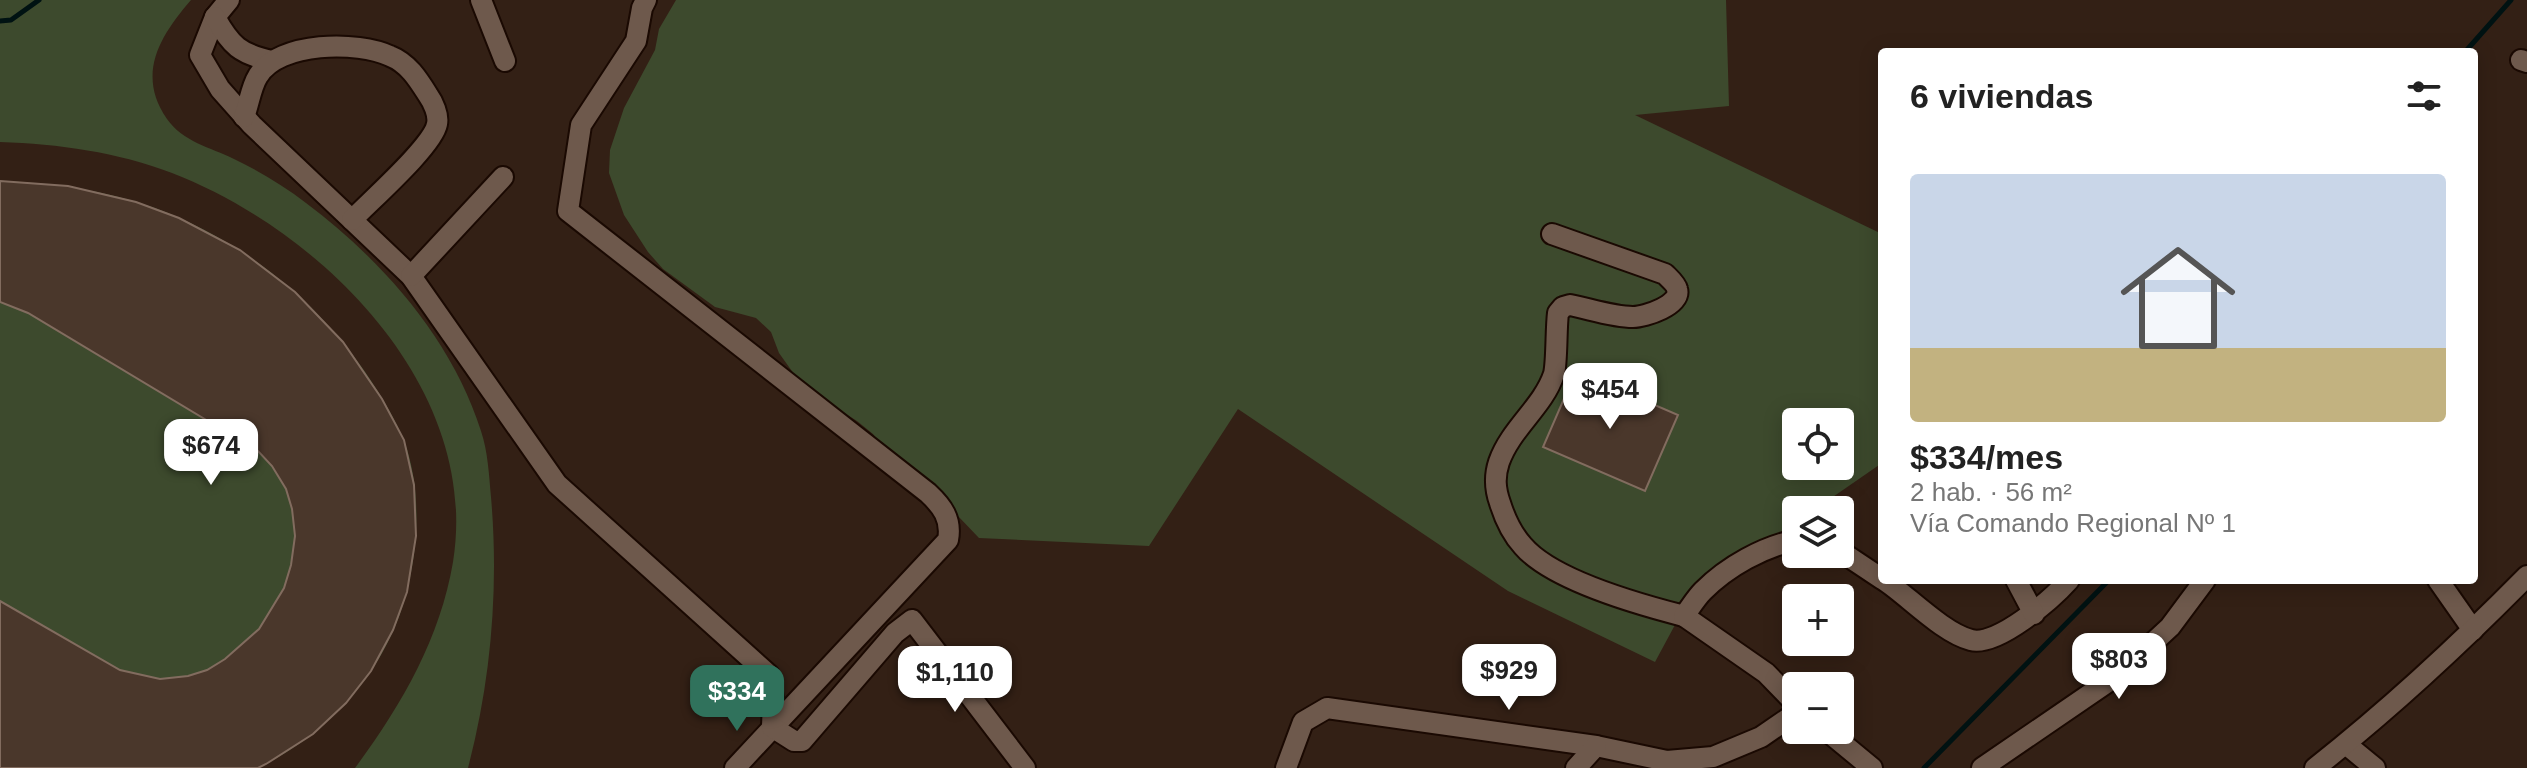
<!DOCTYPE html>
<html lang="es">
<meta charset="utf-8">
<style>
:root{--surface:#fff;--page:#f6f6f6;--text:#222;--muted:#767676;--accent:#30725c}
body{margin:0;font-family:Arial,sans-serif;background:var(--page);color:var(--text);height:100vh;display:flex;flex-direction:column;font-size:30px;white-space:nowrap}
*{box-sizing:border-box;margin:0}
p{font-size:26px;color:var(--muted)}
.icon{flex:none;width:44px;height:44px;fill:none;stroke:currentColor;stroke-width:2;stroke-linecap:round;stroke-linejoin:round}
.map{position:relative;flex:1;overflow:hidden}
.drawer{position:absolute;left:1878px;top:48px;width:600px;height:536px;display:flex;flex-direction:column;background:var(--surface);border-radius:8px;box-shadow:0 4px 20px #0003}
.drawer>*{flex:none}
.tools{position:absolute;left:1782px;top:408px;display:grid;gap:16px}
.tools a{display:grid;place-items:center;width:72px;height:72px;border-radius:8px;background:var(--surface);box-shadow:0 4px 20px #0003;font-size:40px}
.price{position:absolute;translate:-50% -68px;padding:0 18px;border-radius:16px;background:#fff;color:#222;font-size:26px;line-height:52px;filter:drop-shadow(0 2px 4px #0008)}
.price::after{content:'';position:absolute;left:50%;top:48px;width:24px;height:18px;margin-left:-12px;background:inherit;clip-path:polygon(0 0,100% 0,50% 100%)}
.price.active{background:var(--accent);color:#fff}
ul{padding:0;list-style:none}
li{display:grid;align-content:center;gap:16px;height:424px;padding:0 32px}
li span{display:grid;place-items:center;height:248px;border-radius:8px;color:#555}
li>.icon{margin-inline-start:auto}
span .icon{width:144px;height:144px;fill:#fffc;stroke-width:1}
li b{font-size:34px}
h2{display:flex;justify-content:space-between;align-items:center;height:96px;padding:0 32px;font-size:34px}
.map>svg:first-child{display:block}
</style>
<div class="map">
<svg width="2527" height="768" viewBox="0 0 2527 768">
<rect width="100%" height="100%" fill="#332015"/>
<g fill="#3d4a2d" fill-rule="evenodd">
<path d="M0,0H191C160,36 136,74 167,119C183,142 210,147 234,159C259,171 284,186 306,203C382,260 452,339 481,431C488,452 489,475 491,497C499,588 491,680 468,768H355C401,706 440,639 453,562C481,388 322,231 172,173C117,152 59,144 0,142Z"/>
<path d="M676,0H1726L1729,106L1635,115L1882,234V463L1814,510H1796V523L1690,597L1655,662L1508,591L1238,409L1149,546L979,538L936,493L886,452L873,434L857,421L804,388L779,353L771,332L756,318L715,307L663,269L648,252L624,215L609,173L610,150L624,108L655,50L659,29ZM1796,422H1840V466H1796Z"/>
<path d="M0,181C53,183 104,190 155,208C247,242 325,307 377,390C388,408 400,428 407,449C422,499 418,555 403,605C380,678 325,735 258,768H0Z"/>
</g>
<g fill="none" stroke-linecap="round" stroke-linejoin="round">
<g stroke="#001212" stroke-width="5">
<path d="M0,21L11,20L39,0"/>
<path d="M2465,52L2511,0"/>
<path d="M1924,768L2109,580"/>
</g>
</g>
<g fill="#4a372b" stroke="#826c5f" stroke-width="2">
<path d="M0,181L68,186L136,202L179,218L240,250L295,292L343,342L382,399L404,440L414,485L416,536L407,592L393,630L371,671L346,703L313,734L266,764L258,768H0V601L120,670L160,679L188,676L207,670L225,659L259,629L284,588L291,565L295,536L292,509L286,489L272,466L258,451L28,313L0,302Z"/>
<path d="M1576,371L1678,415L1645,491L1543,447Z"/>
</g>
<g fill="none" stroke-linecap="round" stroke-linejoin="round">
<g stroke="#1a0902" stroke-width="24">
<g id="minor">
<path d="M229,0L215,17L200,55L220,89L252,125L411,276L557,484L769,675L773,698L772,727"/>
<path d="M481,0L505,61"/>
<path d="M646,0L642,8L636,41L581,125L568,211L928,493C942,506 952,519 948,540L735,768"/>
<path d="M215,17C231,46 240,54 272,61"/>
<path d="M2521,60L2527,62"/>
<path d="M244,117C249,104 251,87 258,76C279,41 358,41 390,56C408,63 418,79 428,95C433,102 439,115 437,124C433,146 370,201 352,220"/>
<path d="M1552,234L1665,274C1669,278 1676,284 1677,289C1682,305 1645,317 1633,317C1613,317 1590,309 1570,305L1563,307L1558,313C1556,328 1557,362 1554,374C1543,407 1511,428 1499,462C1494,477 1495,489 1500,503C1505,519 1512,534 1523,546C1552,580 1641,605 1684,616"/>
<path d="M411,276L503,177"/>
<path d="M1796,540C1763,547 1728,566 1703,591C1696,598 1690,608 1684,616L1766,673L1796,704"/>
<path d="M1840,551L1882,579"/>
<path d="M1884,580C1908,596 1943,633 1971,640C1997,647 2052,599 2069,580"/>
<path d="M2016,580L2034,614"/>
<path d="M2438,580L2473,630"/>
<path d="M772,727L794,741H802L895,633L912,620L1025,768"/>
<path d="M1826,730L1872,768"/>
<path d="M2347,745L2375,768"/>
<path d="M1286,768L1303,722L1327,708L1596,746L1667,761L1713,757L1761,737L1796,713"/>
<path d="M1576,768L1596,746"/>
<path d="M1982,768L2118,675L2170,627L2205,580"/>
<path d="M2315,768C2390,709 2460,644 2527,576"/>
</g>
</g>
<use href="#minor" stroke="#6e594c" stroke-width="20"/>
</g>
</svg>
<div class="tools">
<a><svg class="icon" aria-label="locate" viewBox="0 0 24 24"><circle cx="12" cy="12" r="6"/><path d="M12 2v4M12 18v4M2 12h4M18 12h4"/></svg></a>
<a><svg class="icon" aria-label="layers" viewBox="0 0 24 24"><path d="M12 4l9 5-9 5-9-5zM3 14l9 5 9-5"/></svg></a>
<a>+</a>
<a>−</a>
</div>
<b class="price" style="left:1610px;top:431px">$454</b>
<b class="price" style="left:211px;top:487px">$674</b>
<b class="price" style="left:2119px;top:701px">$803</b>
<b class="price" style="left:1509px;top:712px">$929</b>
<b class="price" style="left:955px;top:714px">$1,110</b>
<b class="price active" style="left:737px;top:733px">$334</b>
<section class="drawer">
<h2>6 viviendas<svg class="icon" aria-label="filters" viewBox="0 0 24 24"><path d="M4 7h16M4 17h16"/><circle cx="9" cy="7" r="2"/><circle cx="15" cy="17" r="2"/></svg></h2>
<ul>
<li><span style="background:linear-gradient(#c9d6e8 70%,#c2b280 0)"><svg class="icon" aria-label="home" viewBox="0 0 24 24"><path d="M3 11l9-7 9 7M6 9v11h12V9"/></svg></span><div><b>$334/mes</b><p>2 hab. · 56 m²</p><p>Vía Comando Regional Nº 1</p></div></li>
</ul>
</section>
</div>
